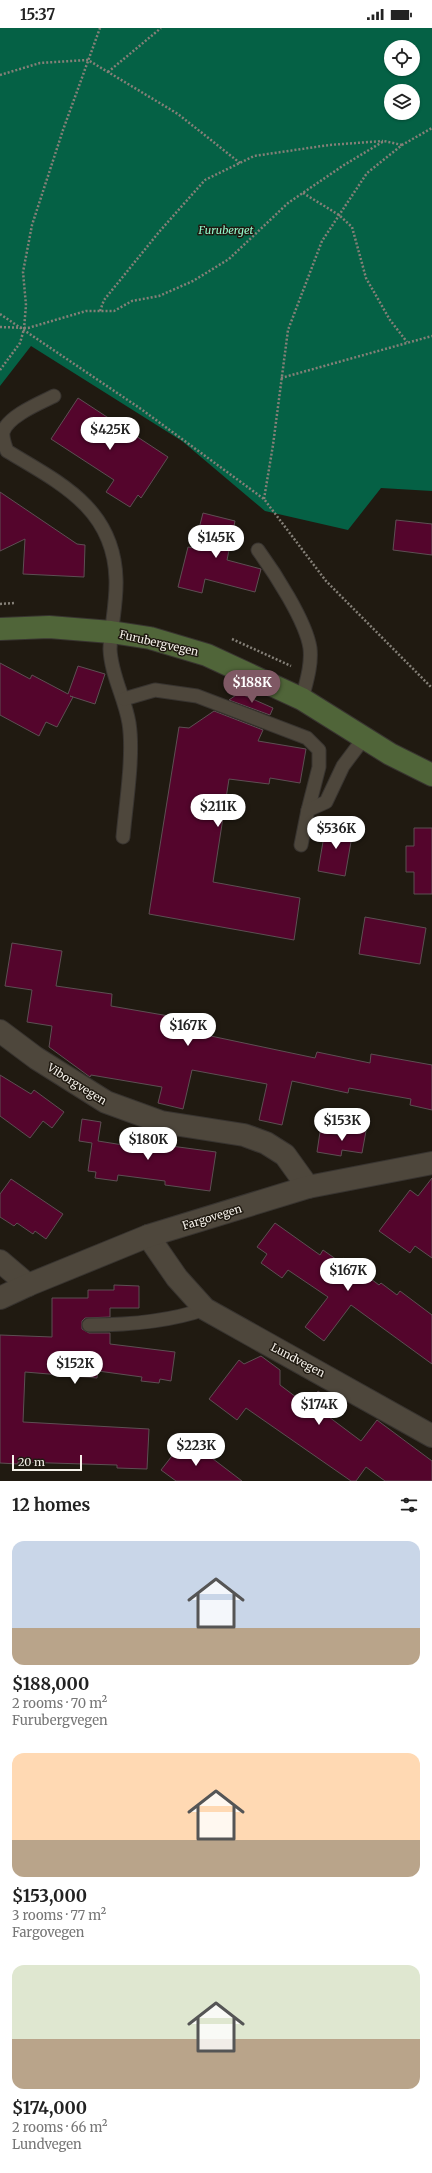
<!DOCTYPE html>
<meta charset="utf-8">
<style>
:root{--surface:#fff;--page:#f2f2f2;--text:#222;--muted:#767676;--accent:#7f5864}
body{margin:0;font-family:Merriweather,serif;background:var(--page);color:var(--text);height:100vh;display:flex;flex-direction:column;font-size:15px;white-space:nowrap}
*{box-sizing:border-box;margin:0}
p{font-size:13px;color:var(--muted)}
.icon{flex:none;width:22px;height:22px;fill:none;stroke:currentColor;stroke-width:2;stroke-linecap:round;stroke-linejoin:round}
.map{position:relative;height:1453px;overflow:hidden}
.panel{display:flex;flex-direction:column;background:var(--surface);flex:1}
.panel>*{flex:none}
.buttons{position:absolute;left:384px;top:12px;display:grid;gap:8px}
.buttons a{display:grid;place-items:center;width:36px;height:36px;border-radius:50%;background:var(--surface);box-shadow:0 1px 3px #0004;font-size:20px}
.scale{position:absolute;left:12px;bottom:10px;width:70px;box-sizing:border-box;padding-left:4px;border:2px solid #f5f1ea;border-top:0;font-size:11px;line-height:14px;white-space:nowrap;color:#f5f1ea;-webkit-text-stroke:3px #201a11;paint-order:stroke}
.price{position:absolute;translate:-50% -34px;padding:0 9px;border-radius:14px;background:#fff;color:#222;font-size:13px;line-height:26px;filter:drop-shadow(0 1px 2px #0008)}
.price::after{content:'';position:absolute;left:50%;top:24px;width:12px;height:9px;margin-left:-6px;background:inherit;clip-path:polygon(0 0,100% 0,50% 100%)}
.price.current{background:var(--accent);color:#fff}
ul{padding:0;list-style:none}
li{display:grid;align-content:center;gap:8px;height:212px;padding:0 12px}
li span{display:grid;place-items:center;height:124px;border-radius:12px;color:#555}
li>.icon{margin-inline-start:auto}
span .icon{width:72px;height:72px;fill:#fffc;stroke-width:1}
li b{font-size:17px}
h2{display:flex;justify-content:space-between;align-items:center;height:48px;padding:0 12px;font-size:17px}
.status{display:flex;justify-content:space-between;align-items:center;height:28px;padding:0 20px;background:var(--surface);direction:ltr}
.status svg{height:11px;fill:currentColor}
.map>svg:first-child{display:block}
</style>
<div class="status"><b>15:37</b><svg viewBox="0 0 49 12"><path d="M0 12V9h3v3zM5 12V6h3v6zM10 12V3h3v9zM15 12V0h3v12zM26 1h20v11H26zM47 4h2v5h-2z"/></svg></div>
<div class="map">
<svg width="432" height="1453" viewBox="0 0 432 1453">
<rect width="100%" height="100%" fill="#201a11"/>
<path fill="#056145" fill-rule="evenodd" d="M0,0H432V463L381,460L348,502L265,483L182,413L31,318L0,358ZM391,19H413V41H391ZM391,63H413V85H391Z"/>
<g fill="#54052c" stroke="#5d4f53">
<path d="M78,370L168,429L141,470L138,467L130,479L106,464L114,452L51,411Z"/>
<path d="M0,464L77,516L85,517L84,549L23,546L25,511L0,523Z"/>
<path d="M203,485L235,493L227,532L261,541L255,564L205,551L202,565L178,559L188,519L194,520Z"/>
<path d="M396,492L432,496V527L393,522Z"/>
<path d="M0,635L30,651L32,647L68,666L78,638L105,646L95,676L70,668L73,669L57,699L46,694L39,708L0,687Z"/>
<path d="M239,665L273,680L270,687L229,672Z"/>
<path d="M214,683L263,702L258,713L306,721L300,755L270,750L269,756L229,751L213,854L300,870L294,912L149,886L179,699L189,700Z"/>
<path d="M330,794L350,797L348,807L352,808L345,848L318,843L325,802L329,803Z"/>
<path d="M414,800H432V866H414V844H406V818H414Z"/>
<path d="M365,889L426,900L420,936L359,926Z"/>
<path d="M12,915L62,923L56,958L112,966L111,978L169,988L168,999L315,1030L317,1024L370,1035L371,1026L432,1037V1082L410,1077L411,1071L349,1060L348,1065L292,1053L282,1097L259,1092L267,1056L192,1042L183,1081L158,1075L162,1059L91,1047L90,1049L49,1019L52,998L27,994L32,962L5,958Z"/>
<path d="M0,1047L31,1066L34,1062L64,1084L52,1100L43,1093L30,1110L0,1088Z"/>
<path d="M82,1091L101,1094L98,1113L142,1120L143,1116L170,1120L171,1118L216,1124L210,1163L165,1157V1153L118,1147L117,1153L95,1150L96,1144L88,1143L92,1115L79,1113Z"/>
<path d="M343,1100L366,1103L362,1125L342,1122L341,1128L317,1124L320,1104L342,1107Z"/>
<path d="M432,1150V1230L415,1218L410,1225L379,1203L410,1162L418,1168Z"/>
<path d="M11,1151L63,1186L46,1211L35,1203L33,1206L17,1195L14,1198L0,1189V1166Z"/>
<path d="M275,1195L320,1227L323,1222L340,1234L343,1230L379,1257L381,1255L397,1267L400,1263L432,1287V1336L351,1277L324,1313L305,1299L328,1269L288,1242L282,1250L261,1235L267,1226L257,1219Z"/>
<path d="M114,1257L139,1258V1280H110V1289L85,1290L82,1293V1301L89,1305H110V1316L175,1324L171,1353L160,1351L159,1355L141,1353L142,1349L98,1343L97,1350L25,1344L23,1394L149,1401L147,1441L117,1440V1437L18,1434V1436L0,1435V1307L52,1309V1270H88V1262H114Z"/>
<path d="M261,1328L280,1342V1357L308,1378L318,1363L338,1377L329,1389L361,1413L377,1392L432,1433V1453H385L366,1439L356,1453H351L246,1380L237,1392L209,1371L239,1332L244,1336Z"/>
<path d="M182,1415L201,1427L204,1424L242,1453H176L161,1442Z"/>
</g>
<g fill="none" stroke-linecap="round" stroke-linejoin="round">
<g stroke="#383430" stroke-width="15">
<g id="lane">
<path d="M54,368C40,375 8,388 3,404C2,410 5,417 7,423C60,455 114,480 116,551C117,574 111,598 110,621C111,647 125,670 129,695C134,727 126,775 123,809"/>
<path d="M258,522C274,544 306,593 310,620C312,637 306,655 302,671"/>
<path d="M124,671L155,662L197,668L307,710L319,722V739L308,782"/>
<path d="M301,817L308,782L326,774L343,738L364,710"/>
<path d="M89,1297C128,1297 168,1294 205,1281"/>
</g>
</g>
<g stroke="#383430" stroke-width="24">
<g id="street">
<path d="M0,1003L36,1030L106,1074L161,1094L244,1107L266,1115L285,1127L308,1159"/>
<path d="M148,1208L177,1250L205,1281L432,1408"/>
<path d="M0,1233L28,1257"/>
<path d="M0,1270L28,1257L148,1208L308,1159L432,1135"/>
</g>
</g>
<g stroke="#383430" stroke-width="24">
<path id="secondary" d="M0,601L49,599L111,604L150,610L207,627L302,671L390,726L432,747"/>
</g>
<g stroke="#858078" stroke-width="2.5" stroke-dasharray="2 2" stroke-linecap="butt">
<path d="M108,44L161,0"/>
<path d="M0,47L40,35L88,32L178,86L240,135"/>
<path d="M303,165L339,187L352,199L366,250L390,292L407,314"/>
<path d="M100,283L104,272L159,204L205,152L254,128L329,117L383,113"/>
<path d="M0,286L141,381L264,471L326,553L432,660"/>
<path d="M0,299L28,300L86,283H114L132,273L159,268L193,253L229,231L288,175L344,137L384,113L402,117"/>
<path d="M0,342L20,315L24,301L26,277L23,244L32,197L63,102L100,0"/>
<path d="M281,350L432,308"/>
<path d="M264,471L273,417L288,302L322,213L367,145L402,117L432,100"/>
<path d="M0,576L15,575"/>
<path d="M232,611L291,638"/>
</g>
<use href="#lane" stroke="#4e473c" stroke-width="13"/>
<use href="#street" stroke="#4e473c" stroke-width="22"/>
<use href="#secondary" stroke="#506539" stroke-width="22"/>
</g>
<g text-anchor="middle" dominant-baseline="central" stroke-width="3" stroke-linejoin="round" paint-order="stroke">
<g font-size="11" font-style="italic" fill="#94fbce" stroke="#201a11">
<text x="226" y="202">Furuberget</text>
</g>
<g font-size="11" fill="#f5f1ea" stroke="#201a11">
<text transform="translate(159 615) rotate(13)">Furubergvegen</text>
<text transform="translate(77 1056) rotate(32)">Viborgvegen</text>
<text transform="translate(212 1189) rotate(-17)">Fargovegen</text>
<text transform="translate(298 1332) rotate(28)">Lundvegen</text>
</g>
</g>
</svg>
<div class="buttons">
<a><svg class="icon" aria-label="locate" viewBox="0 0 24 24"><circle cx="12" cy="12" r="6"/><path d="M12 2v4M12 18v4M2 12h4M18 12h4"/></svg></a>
<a><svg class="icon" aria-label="layers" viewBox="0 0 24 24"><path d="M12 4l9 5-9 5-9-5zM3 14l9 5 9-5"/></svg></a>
</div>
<div class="scale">20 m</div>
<b class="price" style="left:110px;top:423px">$425K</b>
<b class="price" style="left:216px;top:531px">$145K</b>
<b class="price current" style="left:252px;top:676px">$188K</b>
<b class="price" style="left:218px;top:800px">$211K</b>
<b class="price" style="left:336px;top:822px">$536K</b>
<b class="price" style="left:188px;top:1019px">$167K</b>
<b class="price" style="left:342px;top:1114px">$153K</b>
<b class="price" style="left:148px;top:1133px">$180K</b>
<b class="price" style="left:348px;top:1264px">$167K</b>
<b class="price" style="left:75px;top:1357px">$152K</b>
<b class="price" style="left:319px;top:1398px">$174K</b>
<b class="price" style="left:196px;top:1439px">$223K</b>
</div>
<section class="panel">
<h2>12 homes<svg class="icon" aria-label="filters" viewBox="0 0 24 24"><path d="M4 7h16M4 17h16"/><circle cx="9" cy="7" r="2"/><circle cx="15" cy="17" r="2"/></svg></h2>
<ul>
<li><span style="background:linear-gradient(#c9d6e8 70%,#b9a48a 0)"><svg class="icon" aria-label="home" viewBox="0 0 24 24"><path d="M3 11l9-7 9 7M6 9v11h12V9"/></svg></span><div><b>$188,000</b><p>2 rooms · 70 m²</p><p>Furubergvegen</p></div></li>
<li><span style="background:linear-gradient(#ffd9b3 70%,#b9a48a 0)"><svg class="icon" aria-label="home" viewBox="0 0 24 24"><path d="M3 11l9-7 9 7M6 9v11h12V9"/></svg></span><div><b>$153,000</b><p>3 rooms · 77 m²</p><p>Fargovegen</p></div></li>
<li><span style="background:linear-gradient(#dfe7d0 60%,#b9a48a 0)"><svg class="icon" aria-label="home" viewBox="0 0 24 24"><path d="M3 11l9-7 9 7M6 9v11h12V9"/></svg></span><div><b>$174,000</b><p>2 rooms · 66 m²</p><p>Lundvegen</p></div></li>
</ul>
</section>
